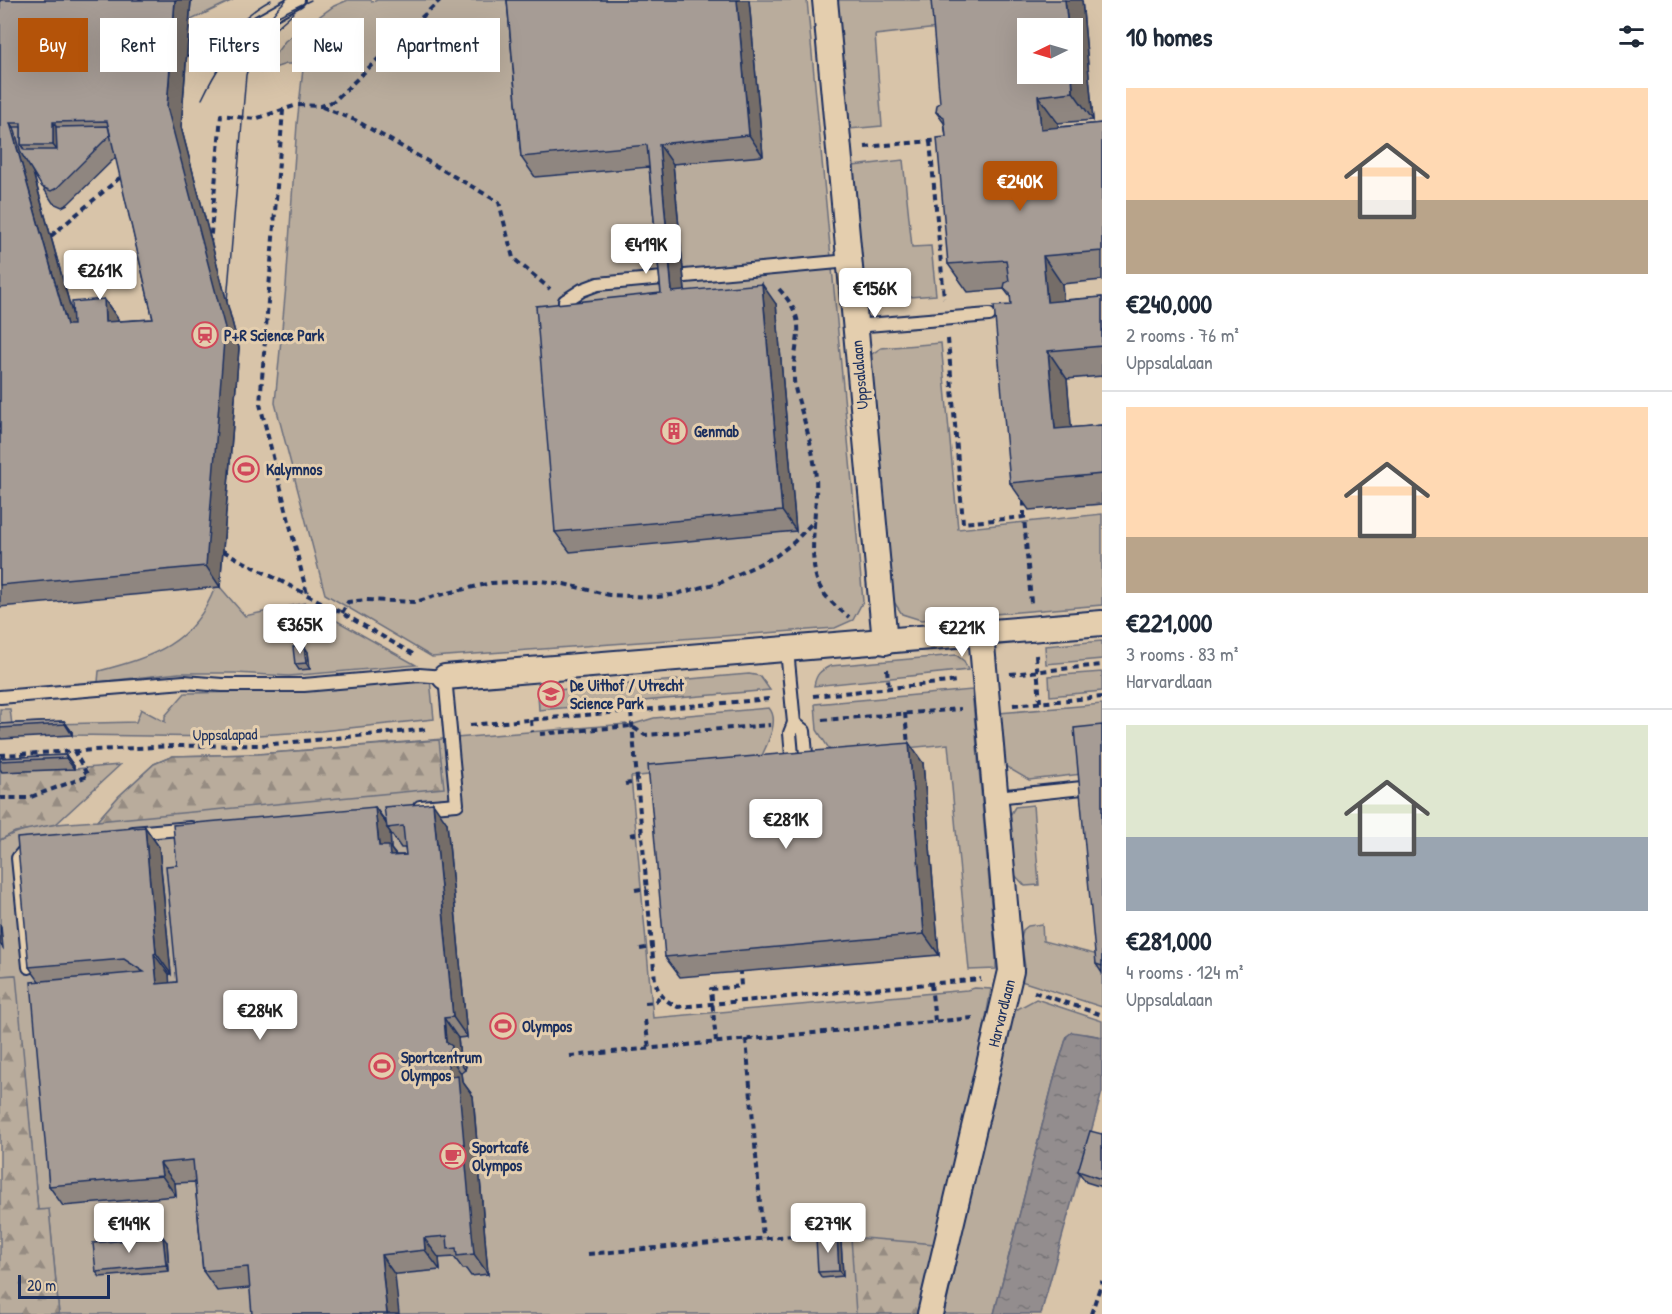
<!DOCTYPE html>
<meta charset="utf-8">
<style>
:root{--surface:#fff;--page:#f6f6f7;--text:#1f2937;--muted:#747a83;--line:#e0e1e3;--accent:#b45309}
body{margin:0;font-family:"Patrick Hand",sans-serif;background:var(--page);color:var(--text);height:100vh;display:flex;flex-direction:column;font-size:22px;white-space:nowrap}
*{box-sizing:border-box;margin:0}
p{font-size:20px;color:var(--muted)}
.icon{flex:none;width:33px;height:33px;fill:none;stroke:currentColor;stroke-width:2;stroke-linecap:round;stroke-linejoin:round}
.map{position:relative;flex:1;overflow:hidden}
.side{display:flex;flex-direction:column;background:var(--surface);width:570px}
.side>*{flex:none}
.guide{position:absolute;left:18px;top:18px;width:570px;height:54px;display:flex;gap:12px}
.needle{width:39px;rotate:265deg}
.buttons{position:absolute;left:1017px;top:18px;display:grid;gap:12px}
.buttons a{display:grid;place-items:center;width:66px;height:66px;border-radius:0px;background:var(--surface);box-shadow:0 6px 24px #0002;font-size:30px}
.scale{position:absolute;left:18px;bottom:15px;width:92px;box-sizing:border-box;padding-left:6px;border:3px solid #1b2f5e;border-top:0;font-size:16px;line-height:21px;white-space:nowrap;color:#1b2f5e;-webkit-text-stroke:4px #e4ceae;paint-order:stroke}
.price{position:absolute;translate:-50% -51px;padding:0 14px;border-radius:6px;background:#fff;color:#222;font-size:20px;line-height:39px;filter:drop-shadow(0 2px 3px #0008)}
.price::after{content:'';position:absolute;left:50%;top:36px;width:18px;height:14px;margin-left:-9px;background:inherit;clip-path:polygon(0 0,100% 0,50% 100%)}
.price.on{background:var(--accent);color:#fff}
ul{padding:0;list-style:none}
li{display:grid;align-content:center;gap:12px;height:318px;padding:0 24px}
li+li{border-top:2px solid var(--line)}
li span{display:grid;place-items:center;height:186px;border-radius:0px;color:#555}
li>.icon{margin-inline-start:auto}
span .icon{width:108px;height:108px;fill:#fffc;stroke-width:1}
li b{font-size:26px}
h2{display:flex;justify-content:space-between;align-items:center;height:72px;padding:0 24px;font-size:26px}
.chip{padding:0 21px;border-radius:0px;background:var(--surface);box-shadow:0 6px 24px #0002;font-size:21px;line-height:54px}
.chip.on{background:var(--accent);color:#fff}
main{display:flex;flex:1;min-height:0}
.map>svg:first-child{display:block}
</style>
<main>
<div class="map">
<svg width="1102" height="1314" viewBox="0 0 1102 1314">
<defs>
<pattern id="forest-firs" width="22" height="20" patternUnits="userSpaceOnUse" patternTransform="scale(1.5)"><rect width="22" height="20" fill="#b9ac9c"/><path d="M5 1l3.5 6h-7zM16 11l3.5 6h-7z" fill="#968c82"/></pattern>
<pattern id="water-ripples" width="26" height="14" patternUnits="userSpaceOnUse" patternTransform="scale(1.5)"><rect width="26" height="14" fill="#938d8e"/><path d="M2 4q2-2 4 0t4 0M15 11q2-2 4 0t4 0" fill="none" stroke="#777477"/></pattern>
</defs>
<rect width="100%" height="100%" fill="#d8c4a9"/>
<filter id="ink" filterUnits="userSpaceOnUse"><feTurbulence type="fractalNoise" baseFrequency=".0167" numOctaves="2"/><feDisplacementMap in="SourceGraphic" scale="12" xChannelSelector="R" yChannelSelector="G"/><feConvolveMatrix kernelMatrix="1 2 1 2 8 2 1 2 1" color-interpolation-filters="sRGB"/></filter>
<g filter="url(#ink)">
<g fill="#b9ac9c" stroke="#6a6e7d" stroke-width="1.5">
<path d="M191,0H233L189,21Z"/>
<path d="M348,0H370L373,2L377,0H807L863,601L853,620L835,628L432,657L325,594L275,403L286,286L297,124L303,69L300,64H286L262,72L285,41L334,6Z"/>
<path d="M837,0H936L938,28L875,35L882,126L849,129Z"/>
<path d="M903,160L912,247L931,246L936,295L882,299L864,290L853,166Z"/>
<path d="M941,343L958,529L1102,514V605L921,620L902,614L892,599L869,356L881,348Z"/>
<path d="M215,587H220L245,616L305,603L416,665L289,676L235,673H179L98,682L99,671C152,657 194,644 215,587Z"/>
<path d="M1102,641V659L1046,664L1045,646Z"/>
<path d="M956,655L964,661L968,670L814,686C816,674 820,671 830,666Z"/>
<path d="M1102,672V691L1050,696L1049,676Z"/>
<path d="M749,674L760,676L770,690L539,710L538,694L545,691Z"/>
<path d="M430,679L434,719L321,731L226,737L72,735V732L0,737V709H10L12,725L136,722L141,709L165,722V716L185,693L257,692Z"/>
<path d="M972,690L996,959V969L969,970L948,744L833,755L817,730L815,704Z"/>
<path d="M1102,704V747L1091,773L1029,780L1005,766L999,713Z"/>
<path d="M769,708C781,721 765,748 759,762L631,777L653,1018L967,990L975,988L991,989L983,1034L935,1244L898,1314H59L49,1210H38L15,975L0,976V840C29,824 64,823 97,821L119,796L154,764L173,756L258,754L626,724L627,726L654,718Z"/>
<path d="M1033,805L1039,885L1025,886L1014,874L1009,817L1015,807Z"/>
<path d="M1042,924L1043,941L1102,956V1007L1021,981L1025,967L1021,939L1023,930L1028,926Z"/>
<path d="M1036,999L1102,1021V1037L1087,1034L1067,1036L1055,1075L994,1314H944L1012,1012Z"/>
</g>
<g fill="url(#forest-firs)" stroke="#6a6e7d" stroke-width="1.5">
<path d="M439,740L444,788L97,821L119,796L154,764L173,756L258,754Z"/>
<path d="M120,765L56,824L15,832L0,840V771L74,769Z"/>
<path d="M16,975L38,1210L49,1209L59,1314H0V976Z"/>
<path d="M851,1237L935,1244L917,1314H856Z"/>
</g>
<path fill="url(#water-ripples)" stroke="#63677b" stroke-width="1.5" d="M1072,1032L1102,1037V1092L1041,1314H994L1055,1075L1067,1036Z"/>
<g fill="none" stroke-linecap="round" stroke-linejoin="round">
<g stroke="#1b2f5e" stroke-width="16">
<g id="lane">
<path d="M187,49L223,42L298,0"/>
<path d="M566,317L565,301L582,290L598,284L849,261"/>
<path d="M855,326L989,315"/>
<path d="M787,650L794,723"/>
<path d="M0,697L184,682L222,685H304L419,675L445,677L457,804L420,807"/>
<path d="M793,767L790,733L794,723L804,731L807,766"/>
<path d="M996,797L1092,787"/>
<path d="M133,833L191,828"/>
<path d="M28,846L18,858L29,967"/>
</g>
</g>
<g stroke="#1b2f5e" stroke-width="28">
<g id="street">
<path d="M825,0L885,642"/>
<path d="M445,677L1102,623"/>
<path d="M930,1314L1011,971L981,634"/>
</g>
</g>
<g stroke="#1b2f5e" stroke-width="4" stroke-dasharray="6 4.5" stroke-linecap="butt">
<path d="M322,107L355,120L499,202L513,258L550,289"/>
<path d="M283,110L260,404L307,594"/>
<path d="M930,141L944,298"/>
<path d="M865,147L942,140"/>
<path d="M51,236L123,175"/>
<path d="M210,245L221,115L255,119L297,105L321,106L334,101L440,0"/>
<path d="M779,289C812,325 792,338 794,379C794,388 798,398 800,406C807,429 814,454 816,478C818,508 806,561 820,587C826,599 839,609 849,617"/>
<path d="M948,339L963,523L1024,517L1031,603"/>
<path d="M1024,517V500"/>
<path d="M223,551L342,613L413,654"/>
<path d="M342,613L348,602L366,600L416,602L435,596L491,583L540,581L564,584L609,595L656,597L672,595L722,582L776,556L794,542L815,520"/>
<path d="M1036,655L1040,702"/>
<path d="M887,669L889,689"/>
<path d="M1010,674L1102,665"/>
<path d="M813,696L958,681"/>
<path d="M1013,705L1102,697"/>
<path d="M631,712L655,981C659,995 665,1001 678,1007L981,979"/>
<path d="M905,713L908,745"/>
<path d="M531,720L532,732"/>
<path d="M822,720L961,709"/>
<path d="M470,725L770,699"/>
<path d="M540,734L631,726L645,735L770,725"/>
<path d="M0,755L174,746L262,745L429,729"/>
<path d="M625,784L637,782"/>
<path d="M0,798H28L88,776L74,751"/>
<path d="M630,835L642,833"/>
<path d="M635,890L647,888"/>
<path d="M640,949L652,947"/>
<path d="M931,984L935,1021"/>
<path d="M1034,992L1102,1015"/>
<path d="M645,1003L655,1002L661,995"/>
<path d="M645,1020L649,1048"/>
<path d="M746,1039L763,1238"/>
<path d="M716,1042L711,989L741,986L740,972"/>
<path d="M570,1056L973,1018"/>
<path d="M588,1254L803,1235"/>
<path d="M1091,1314L1102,1281"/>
</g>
<use href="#lane" stroke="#e4ceae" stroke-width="12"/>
<use href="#street" stroke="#e4ceae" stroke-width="24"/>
<g stroke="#1b2f5e" stroke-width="1.5">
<path d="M212,64C228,34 240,17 271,0"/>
<path d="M254,68L276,28L294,12"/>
<path d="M202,99C231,38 252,28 311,0"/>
<path d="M227,301L246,75C254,47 264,20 286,0"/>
</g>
</g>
<g fill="#8f8680" stroke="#1b2f5e" stroke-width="1.5" fill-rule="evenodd">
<path d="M0,0H191L181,127L239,348L220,587L0,607ZM116,157L153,319L118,321V319L104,299L73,316L33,172L53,203L62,207L68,204Z"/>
<path d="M507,0H749L763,156L673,164L685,291L776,304L796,531L570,552L555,532L661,293L649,167L535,177L521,157Z"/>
<path d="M1082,0L1093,120L1058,123V127L1102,123V280L1062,284L1063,300L1102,297V376L1067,379L1071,428L1102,425V504L1029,510L1010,483L1011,305V298L1004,289L968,292L948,264L946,137L944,123L936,112Z"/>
<path d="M304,646L308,652L310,669L299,670L295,664Z"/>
<path d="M64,721L72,732V735L1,739L0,737V724Z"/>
<path d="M1102,725V973L1096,964Z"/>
<path d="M66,755L74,766V769L2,772L0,769V758Z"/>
<path d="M923,763L939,955L680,977L665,957Z"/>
<path d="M375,807L386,822L447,823L467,1037L458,1038L460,1058L466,1066L465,1070L461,1073L462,1081L473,1096L488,1274L471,1276L466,1269H463L454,1257L439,1258L440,1270L217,1291L203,1271L195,1182L175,1183L176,1196L63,1206L49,1186L39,981L29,967L145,827L159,847L171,974H169V983L177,982V865ZM390,832L401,848H405L406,855H396L391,849Z"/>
<path d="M1102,1134V1187L1086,1182L1078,1171Z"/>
<path d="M167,1242L169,1271L100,1277L96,1272Z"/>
<path d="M841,1242L843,1276L822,1278L818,1272Z"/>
</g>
<g fill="#746d68" stroke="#1b2f5e" stroke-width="1.5">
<path d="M175,0H191L181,127L239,348L220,587L206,566L167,107Z"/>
<path d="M737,0H749L763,156L749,135Z"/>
<path d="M1065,0H1082L1093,120L1073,92L1072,74V28H1068Z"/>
<path d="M1038,96L1058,123L1060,156L1041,129Z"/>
<path d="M53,122L67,142L68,165L53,145Z"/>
<path d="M10,123L24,142L21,145L28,155L81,345L67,325Z"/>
<path d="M659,144L673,164L687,313L672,292Z"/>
<path d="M1043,256L1062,284L1066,329L1047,302Z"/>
<path d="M762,284L776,304L796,531L782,511Z"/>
<path d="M104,299L118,319L120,342L105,322Z"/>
<path d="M1048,351L1067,379L1074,457L1055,429Z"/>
<path d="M304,646L308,652L310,669L306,663Z"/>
<path d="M64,721L72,732V735L65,724Z"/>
<path d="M909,743L923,763L939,955L924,934Z"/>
<path d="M66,755L74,766V769L66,758Z"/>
<path d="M433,803L447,823L467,1037L453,1017Z"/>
<path d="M375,807L389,828H387L390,832L391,849L403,866L379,846Z"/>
<path d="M145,827L159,847L171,974L156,953Z"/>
<path d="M0,925L1,926L3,948L0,944Z"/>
<path d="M154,954L169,974L171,1004L157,984Z"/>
<path d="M444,1018L458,1038L460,1058L466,1066L465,1070L446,1042Z"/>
<path d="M447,1053L461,1073L462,1081L473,1096L488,1274L474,1254L449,1077Z"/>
<path d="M160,1163L175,1183L176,1196L162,1176Z"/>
<path d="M837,1236L841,1242L843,1276L839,1271Z"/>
<path d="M163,1237L167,1242L169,1271L166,1265Z"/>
<path d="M424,1238L439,1258L440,1270L425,1250Z"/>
<path d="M381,1255L395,1275L399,1314H387Z"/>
</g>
<g fill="#a69c95" stroke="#1b2f5e" stroke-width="1.5" fill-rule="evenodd">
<path d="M0,0H175L167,107L225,328L206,566L0,585ZM107,121L153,319L105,322L104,299L72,302L73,325H67L10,123H21V145H53V122Z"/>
<path d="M507,0H737L749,135L659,144L672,292L762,284L782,511L555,532L536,306L661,293L647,145L521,157Z"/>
<path d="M931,0H1065L1068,28H1028V74H1072L1073,92L1038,96L1041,129L1102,123V251L1043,256L1047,302L1102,297V346L1048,351L1055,429L1102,425V474L1010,483L994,306L1011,305L1010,293L1004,288L1005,283L1009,281L1006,260L948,264L937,138L946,137L944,117L936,112L937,105L940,103Z"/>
<path d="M108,126L110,135L57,188L51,191L42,187L21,153L14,127H21V145L24,150H57L56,127Z"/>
<path d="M304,646L306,663L295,664L293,647Z"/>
<path d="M64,721L65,724L0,728V724Z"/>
<path d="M1102,725V966L1096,964L1074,728Z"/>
<path d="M909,743L924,934L665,957L648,765Z"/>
<path d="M66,755V758L0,761V758Z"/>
<path d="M433,803L453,1017L444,1018L446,1042L452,1046L451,1050L447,1053L449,1077L458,1076L474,1254L457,1256L456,1248L448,1249L447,1236L424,1238L425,1250L381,1255L387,1314H252L248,1267L203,1271L193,1160L160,1163L162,1176L49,1186L31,982L144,972L124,959L29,967L17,838L145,827L156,953L154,954L157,984L177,982L166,866L177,865L173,825L375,807L379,846H389L390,856L406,855L403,826L387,828L384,807Z"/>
<path d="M1090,1131L1102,1134V1174L1101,1179L1078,1171Z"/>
<path d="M837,1236L839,1271L818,1272L816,1238Z"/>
<path d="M163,1237L166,1265L96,1272L93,1243Z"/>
</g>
</g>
<defs>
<g id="station-ring" transform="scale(1.35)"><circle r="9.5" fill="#e4ceae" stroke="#d1495b" stroke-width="1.5"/><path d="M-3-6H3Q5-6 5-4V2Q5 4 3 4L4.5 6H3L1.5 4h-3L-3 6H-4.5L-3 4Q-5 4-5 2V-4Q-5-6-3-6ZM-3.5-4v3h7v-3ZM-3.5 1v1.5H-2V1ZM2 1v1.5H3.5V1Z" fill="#d1495b"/></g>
<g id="building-ring" transform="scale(1.35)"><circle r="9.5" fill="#e4ceae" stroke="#d1495b" stroke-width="1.5"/><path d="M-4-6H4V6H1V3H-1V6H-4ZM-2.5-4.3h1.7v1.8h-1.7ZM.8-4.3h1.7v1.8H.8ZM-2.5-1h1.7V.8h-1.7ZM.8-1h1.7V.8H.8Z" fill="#d1495b"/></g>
<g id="stadium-ring" transform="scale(1.35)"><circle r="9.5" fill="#e4ceae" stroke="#d1495b" stroke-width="1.5"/><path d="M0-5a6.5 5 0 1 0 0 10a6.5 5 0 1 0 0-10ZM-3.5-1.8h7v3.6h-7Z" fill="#d1495b"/></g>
<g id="university-ring" transform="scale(1.35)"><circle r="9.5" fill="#e4ceae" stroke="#d1495b" stroke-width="1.5"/><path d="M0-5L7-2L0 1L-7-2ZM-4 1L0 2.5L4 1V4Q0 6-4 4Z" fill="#d1495b"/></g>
<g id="cafe-ring" transform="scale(1.35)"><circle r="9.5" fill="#e4ceae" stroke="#d1495b" stroke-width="1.5"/><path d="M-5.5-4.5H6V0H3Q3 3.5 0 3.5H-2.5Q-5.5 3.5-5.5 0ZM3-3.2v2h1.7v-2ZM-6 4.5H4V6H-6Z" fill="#d1495b"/></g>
</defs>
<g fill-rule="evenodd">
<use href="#station-ring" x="205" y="335"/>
<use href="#building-ring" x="674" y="431"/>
<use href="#stadium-ring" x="246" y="469"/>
<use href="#university-ring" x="551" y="694"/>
<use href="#stadium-ring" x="503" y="1026"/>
<use href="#stadium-ring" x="382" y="1066"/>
<use href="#cafe-ring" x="453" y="1156"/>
</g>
<g text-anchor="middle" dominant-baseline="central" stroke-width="6" stroke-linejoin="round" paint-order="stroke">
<g font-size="16" font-weight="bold" fill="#1b2f5e" stroke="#e4ceae" text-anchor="start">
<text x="224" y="335">P+R Science Park</text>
<text x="694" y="431">Genmab</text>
<text x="266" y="469">Kalymnos</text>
<text x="570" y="685">De Uithof / Utrecht<tspan x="570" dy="18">Science Park</tspan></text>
<text x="522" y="1026">Olympos</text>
<text x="401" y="1057">Sportcentrum<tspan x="401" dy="18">Olympos</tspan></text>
<text x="472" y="1147">Sportcafé<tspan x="472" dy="18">Olympos</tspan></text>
</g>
<g font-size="16" fill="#1b2f5e" stroke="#e4ceae">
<text transform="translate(859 375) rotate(-95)">Uppsalalaan</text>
<text transform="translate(225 734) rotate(-1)">Uppsalapad</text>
<text transform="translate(1001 1013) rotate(-76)">Harvardlaan</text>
</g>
</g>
</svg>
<div class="buttons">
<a><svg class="needle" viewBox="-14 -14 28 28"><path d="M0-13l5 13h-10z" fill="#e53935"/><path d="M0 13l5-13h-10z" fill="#747a83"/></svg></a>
</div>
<div class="scale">20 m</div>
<b class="price on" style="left:1020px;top:212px">€240K</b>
<b class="price" style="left:646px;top:275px">€419K</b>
<b class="price" style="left:100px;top:301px">€261K</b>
<b class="price" style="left:875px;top:319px">€156K</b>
<b class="price" style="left:300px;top:655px">€365K</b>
<b class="price" style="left:962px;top:658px">€221K</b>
<b class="price" style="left:786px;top:850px">€281K</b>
<b class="price" style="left:260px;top:1041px">€284K</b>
<b class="price" style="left:129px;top:1254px">€149K</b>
<b class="price" style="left:828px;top:1254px">€279K</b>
<div class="guide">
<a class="chip on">Buy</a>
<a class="chip">Rent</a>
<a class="chip">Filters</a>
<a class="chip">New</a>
<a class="chip">Apartment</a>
</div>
</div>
<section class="side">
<h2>10 homes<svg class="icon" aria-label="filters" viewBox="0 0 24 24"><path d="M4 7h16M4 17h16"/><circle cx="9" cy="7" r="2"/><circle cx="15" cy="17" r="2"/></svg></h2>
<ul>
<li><span style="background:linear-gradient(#ffd9b3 60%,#b9a48a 0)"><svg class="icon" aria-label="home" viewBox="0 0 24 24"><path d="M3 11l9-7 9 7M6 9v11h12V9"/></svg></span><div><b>€240,000</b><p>2 rooms · 76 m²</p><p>Uppsalalaan</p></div></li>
<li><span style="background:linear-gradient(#ffd9b3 70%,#b9a48a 0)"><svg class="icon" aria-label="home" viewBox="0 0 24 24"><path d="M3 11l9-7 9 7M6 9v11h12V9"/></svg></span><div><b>€221,000</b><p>3 rooms · 83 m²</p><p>Harvardlaan</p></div></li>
<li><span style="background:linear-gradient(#dfe7d0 60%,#9aa5b1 0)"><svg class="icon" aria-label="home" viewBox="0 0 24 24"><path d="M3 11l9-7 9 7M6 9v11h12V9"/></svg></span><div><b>€281,000</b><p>4 rooms · 124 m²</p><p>Uppsalalaan</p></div></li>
</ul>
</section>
</main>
